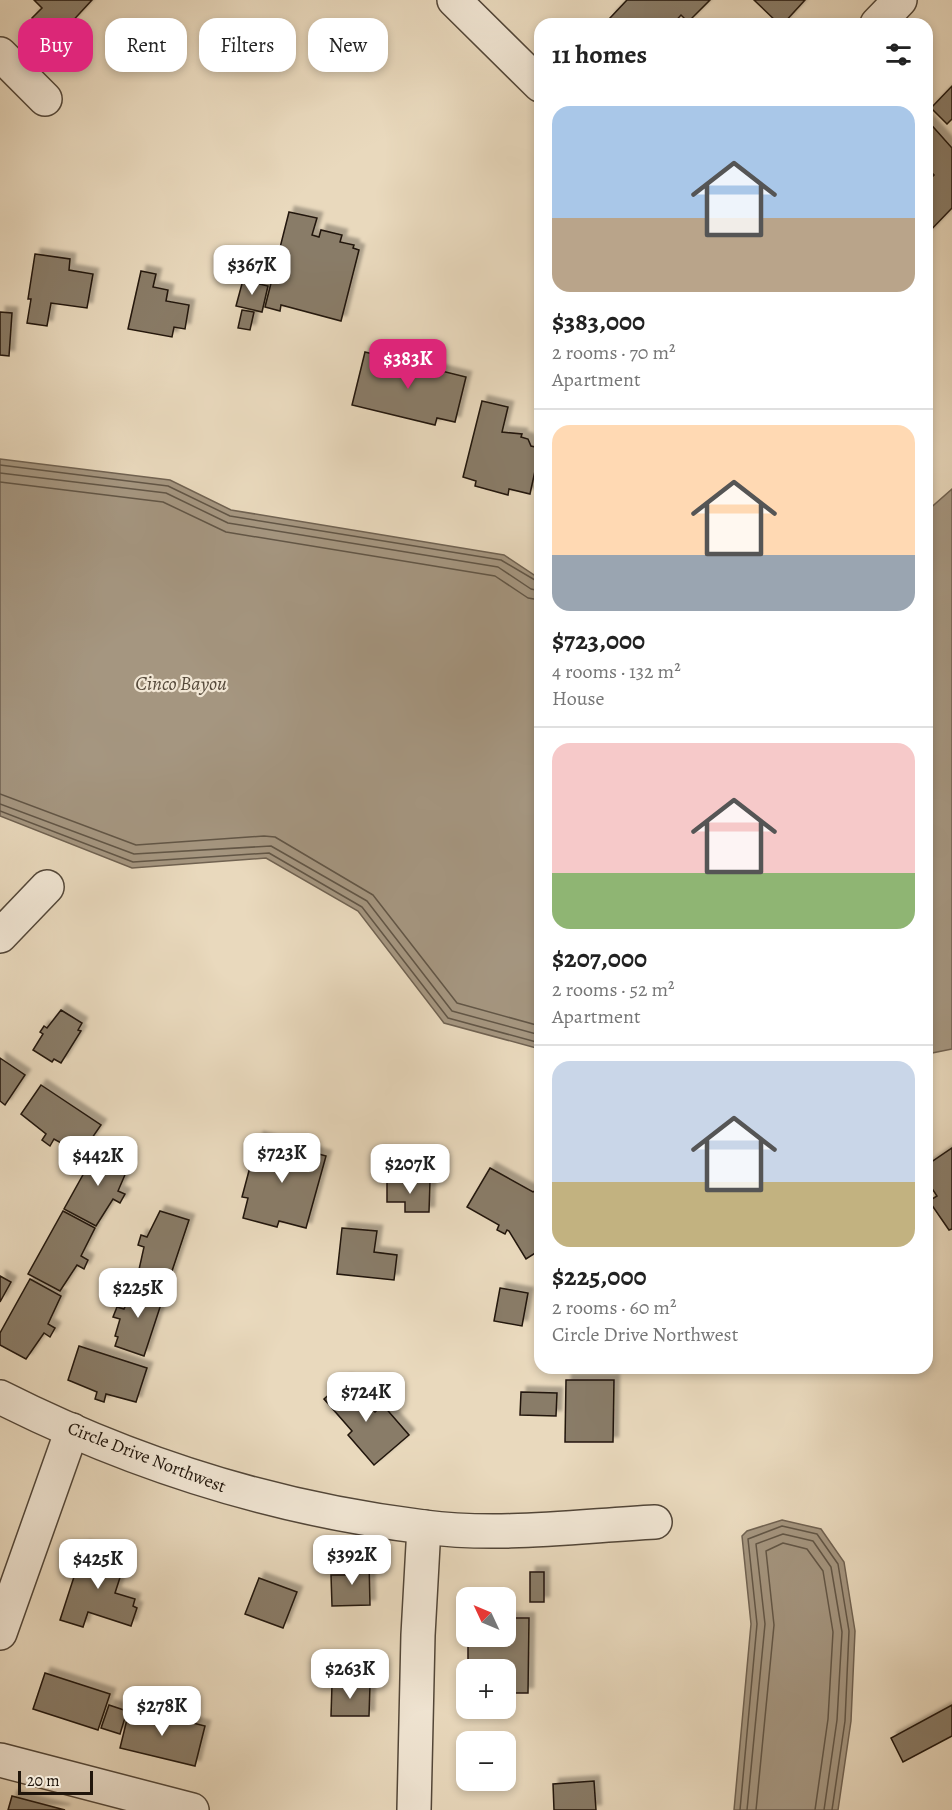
<!DOCTYPE html>
<meta charset="utf-8">
<style>
:root{--surface:#fff;--page:#f6f6f6;--text:#222;--muted:#767676;--line:#e0e0e0;--accent:#db2777}
body{margin:0;font-family:Alegreya,serif;background:var(--page);color:var(--text);height:100vh;display:flex;flex-direction:column;font-size:22px;white-space:nowrap}
*{box-sizing:border-box;margin:0}
p{font-size:20px;color:var(--muted)}
.icon{flex:none;width:33px;height:33px;fill:none;stroke:currentColor;stroke-width:2;stroke-linecap:round;stroke-linejoin:round}
.map{position:relative;flex:1;overflow:hidden}
.drawer{position:absolute;left:534px;top:18px;width:399px;height:1356px;display:flex;flex-direction:column;background:var(--surface);border-radius:18px;box-shadow:0 3px 9px #0003}
.drawer>*{flex:none}
.banner{position:absolute;left:18px;top:18px;width:426px;height:54px;display:flex;gap:12px}
.needle{width:39px;rotate:314deg}
.fabs{position:absolute;left:456px;top:1587px;display:grid;gap:12px}
.fabs a{display:grid;place-items:center;width:60px;height:60px;border-radius:12px;background:var(--surface);box-shadow:0 3px 9px #0003;font-size:30px}
.scale{position:absolute;left:18px;bottom:15px;width:75px;box-sizing:border-box;padding-left:6px;border:3px solid #20150b;border-top:0;font-size:16px;line-height:21px;white-space:nowrap;color:#20150b;-webkit-text-stroke:4px #f1e6d4;paint-order:stroke}
.price{position:absolute;translate:-50% -51px;padding:0 14px;border-radius:12px;background:#fff;color:#222;font-size:20px;line-height:39px;filter:drop-shadow(0 2px 3px #0008)}
.price::after{content:'';position:absolute;left:50%;top:36px;width:18px;height:14px;margin-left:-9px;background:inherit;clip-path:polygon(0 0,100% 0,50% 100%)}
.price.on{background:var(--accent);color:#fff}
ul{padding:0;list-style:none}
li{display:grid;align-content:center;gap:12px;height:318px;padding:0 18px}
li+li{border-top:2px solid var(--line)}
li span{display:grid;place-items:center;height:186px;border-radius:18px;color:#555}
li>.icon{margin-inline-start:auto}
span .icon{width:108px;height:108px;fill:#fffc;stroke-width:1}
li b{font-size:26px}
h2{display:flex;justify-content:space-between;align-items:center;height:72px;padding:0 18px;font-size:26px}
.chip{padding:0 21px;border-radius:18px;background:var(--surface);box-shadow:0 3px 9px #0003;font-size:21px;line-height:54px}
.chip.on{background:var(--accent);color:#fff}
.map>svg:first-child{display:block}
</style>
<div class="map">
<svg width="952" height="1810" viewBox="0 0 952 1810">
<defs>
<filter id="shadow"><feDropShadow dx="5.5" dy="-5.5" stdDeviation="1.5" flood-color="#0004"/></filter>
</defs>
<rect width="100%" height="100%" fill="#e9d9bd"/>
<filter id="stains"><feTurbulence type="fractalNoise" baseFrequency=".00333" numOctaves="4"/><feColorMatrix values="0 0 0 0 .2 0 0 0 0 .09 0 0 0 0 .02 0 0 0 .5 -.17"/></filter>
<radialGradient id="worn" r=".72"><stop offset=".6" stop-color="#630" stop-opacity="0"/><stop offset="1" stop-color="#630" stop-opacity=".3"/></radialGradient>
<g fill="#a59680" stroke="#706251" stroke-width="1.5">
<path d="M0,459L170,480L231,510L504,555L540,579V1049L444,1023L358,911L266,858L132,868L0,816Z"/>
<path d="M952,489V1049L927,1054V511Z"/>
<path d="M782,1520L821,1529L844,1562L855,1631L851,1721L838,1810H734L751,1624L742,1536L747,1531Z"/>
</g>
<g fill="none" stroke-linecap="round" stroke-linejoin="round">
<g stroke="#625646" stroke-width="1.5">
<path d="M0,465L168,486L230,516L501,560L540,583"/>
<path d="M0,473L166,493L228,523L498,567L531,589L540,591"/>
<path d="M0,482L163,502L226,532L495,576L528,598L540,600"/>
<path d="M0,794L136,845L264,836L275,837L373,895L457,1003L540,1026"/>
<path d="M0,804L134,854L271,846L367,901L452,1011L540,1035"/>
<path d="M0,811L133,862L269,853L362,907L448,1018L540,1043"/>
<path d="M740,1810L757,1624L748,1539L782,1526L817,1534L838,1564L849,1631L845,1721L832,1810"/>
<path d="M747,1810L765,1624L756,1544L783,1534L813,1541L831,1567L842,1632L837,1720L824,1810"/>
<path d="M756,1810L774,1625L766,1551L783,1543L807,1549L823,1571L833,1632L828,1719L815,1810"/>
</g>
</g>
<g fill="#897b68" stroke="#20150b" stroke-width="1.5" filter="url(#shadow)">
<path d="M34,0H92L55,40L32,18L42,8Z"/>
<path d="M627,0H710L688,22L681,15L673,24H617L610,18Z"/>
<path d="M754,0H805L783,24H779Z"/>
<path d="M952,86V119L947,124L931,108Z"/>
<path d="M927,120L952,148V208L927,234V182L934,175L927,168Z"/>
<path d="M289,212L317,218L312,235L319,237L321,230L342,235L340,242L354,245L353,248L359,250L341,321L281,305L280,311L265,307Z"/>
<path d="M35,254L70,259L69,270L93,274L87,308L51,303L47,326L27,323L31,299H28Z"/>
<path d="M141,271L156,274L153,287L168,290L166,301L189,305L185,329L174,327L172,337L128,329Z"/>
<path d="M243,280L268,286L262,312L236,306Z"/>
<path d="M242,310L254,312L250,330L238,328Z"/>
<path d="M0,312L12,313L9,356L0,355Z"/>
<path d="M365,352L466,377L455,422L437,418L435,425L352,405Z"/>
<path d="M482,401L508,407L502,432L522,434L521,437L528,439L531,446L540,448L530,494L509,489L508,495L475,486L476,481L463,477Z"/>
<path d="M61,1010L82,1023L78,1030L81,1031L61,1063L54,1059L52,1062L33,1050L43,1034L40,1032L44,1026L47,1028Z"/>
<path d="M0,1058L25,1075L5,1105L0,1101Z"/>
<path d="M41,1085L101,1125L81,1154L54,1139L50,1146L42,1140L46,1134L21,1114Z"/>
<path d="M258,1137L326,1156L306,1228L279,1221L277,1227L243,1218L248,1198L242,1197Z"/>
<path d="M99,1146L130,1163L118,1191L125,1194L120,1203L113,1199L96,1226L64,1209Z"/>
<path d="M952,1148V1229L949,1230L929,1201L937,1196L927,1181V1165Z"/>
<path d="M490,1168L533,1192L540,1188V1250L526,1259L509,1231L507,1230L505,1234L497,1230L499,1225L467,1207Z"/>
<path d="M387,1181H430L429,1212H405V1202H387Z"/>
<path d="M63,1211L95,1228L81,1256L88,1260L84,1269L77,1265L60,1291L28,1274Z"/>
<path d="M160,1211L189,1220L168,1283L138,1274L144,1247L138,1245L141,1235L147,1237Z"/>
<path d="M342,1228L377,1231L374,1252L397,1255L394,1280L337,1274Z"/>
<path d="M0,1276L11,1282L0,1302Z"/>
<path d="M30,1279L61,1296L48,1324L55,1328L50,1337L44,1333L26,1359L0,1345V1333Z"/>
<path d="M136,1283L165,1292L144,1356L115,1346L118,1337L115,1336L120,1319L113,1317L117,1307L124,1309Z"/>
<path d="M500,1288L528,1293L522,1326L494,1321Z"/>
<path d="M79,1346L147,1368L136,1402L106,1394L104,1402L95,1399L97,1392L68,1380Z"/>
<path d="M346,1379L375,1412L383,1405L409,1435L374,1465L348,1435L352,1431L324,1399Z"/>
<path d="M566,1380H614L613,1442H565Z"/>
<path d="M521,1392L557,1393L556,1416L520,1415Z"/>
<path d="M84,1546L126,1559L115,1593L135,1599L133,1606L137,1608L131,1626L88,1612L83,1627L60,1620Z"/>
<path d="M352,1561H369L370,1605L332,1606L331,1575H351Z"/>
<rect x="530" y="1572" width="14" height="30"/>
<path d="M259,1578L297,1592L283,1628L245,1614Z"/>
<path d="M506,1618H529L528,1693H506V1670H468V1636H506Z"/>
<path d="M45,1673L110,1694L98,1730L33,1709Z"/>
<path d="M332,1684L370,1685L369,1716H331Z"/>
<path d="M109,1705L127,1711L120,1734L101,1728Z"/>
<path d="M952,1705V1736L903,1762L891,1738Z"/>
<path d="M130,1707L205,1726L195,1766L120,1748Z"/>
<path d="M594,1781L596,1810H554L553,1784Z"/>
<path d="M12,1796L65,1810H8Z"/>
</g>
<g fill="none" stroke-linecap="round" stroke-linejoin="round">
<g stroke="#524638" stroke-width="36">
<g id="minor">
<path d="M454,0L540,85"/>
<path d="M877,24L900,0"/>
<path d="M0,54L45,99"/>
<path d="M0,936L47,887"/>
<path d="M0,1397C133,1464 276,1509 424,1527C500,1537 579,1526 655,1522"/>
<path d="M0,1633L72,1430"/>
<path d="M0,1760L192,1810"/>
<path d="M414,1810L418,1635L424,1527"/>
</g>
</g>
<use href="#minor" stroke="#f1e6d4" stroke-width="33"/>
</g>
<g text-anchor="middle" dominant-baseline="central" stroke-width="4.5" stroke-linejoin="round" paint-order="stroke">
<g font-size="18" fill="#20150b" stroke="#f1e6d4">
<text transform="translate(147 1457) rotate(21)">Circle Drive Northwest</text>
</g>
<g font-size="20" font-style="italic" fill="#55493a" stroke="#f1e6d4">
<text x="181" y="683">Cinco Bayou</text>
</g>
</g>
<rect width="100%" height="100%" filter="url(#stains)"/>
<rect width="100%" height="100%" fill="url(#worn)"/>
</svg>
<div class="fabs">
<a><svg class="needle" viewBox="-14 -14 28 28"><path d="M0-13l5 13h-10z" fill="#e53935"/><path d="M0 13l5-13h-10z" fill="#767676"/></svg></a>
<a>+</a>
<a>−</a>
</div>
<div class="scale">20 m</div>
<b class="price" style="left:252px;top:296px">$367K</b>
<b class="price on" style="left:408px;top:390px">$383K</b>
<b class="price" style="left:282px;top:1184px">$723K</b>
<b class="price" style="left:98px;top:1187px">$442K</b>
<b class="price" style="left:410px;top:1195px">$207K</b>
<b class="price" style="left:138px;top:1319px">$225K</b>
<b class="price" style="left:366px;top:1423px">$724K</b>
<b class="price" style="left:352px;top:1586px">$392K</b>
<b class="price" style="left:98px;top:1590px">$425K</b>
<b class="price" style="left:350px;top:1700px">$263K</b>
<b class="price" style="left:162px;top:1737px">$278K</b>
<div class="banner">
<a class="chip on">Buy</a>
<a class="chip">Rent</a>
<a class="chip">Filters</a>
<a class="chip">New</a>
</div>
<section class="drawer">
<h2>11 homes<svg class="icon" aria-label="filters" viewBox="0 0 24 24"><path d="M4 7h16M4 17h16"/><circle cx="9" cy="7" r="2"/><circle cx="15" cy="17" r="2"/></svg></h2>
<ul>
<li><span style="background:linear-gradient(#a9c7e8 60%,#b9a48a 0)"><svg class="icon" aria-label="home" viewBox="0 0 24 24"><path d="M3 11l9-7 9 7M6 9v11h12V9"/></svg></span><div><b>$383,000</b><p>2 rooms · 70 m²</p><p>Apartment</p></div></li>
<li><span style="background:linear-gradient(#ffd9b3 70%,#9aa5b1 0)"><svg class="icon" aria-label="home" viewBox="0 0 24 24"><path d="M3 11l9-7 9 7M6 9v11h12V9"/></svg></span><div><b>$723,000</b><p>4 rooms · 132 m²</p><p>House</p></div></li>
<li><span style="background:linear-gradient(#f6c9c9 70%,#8fb573 0)"><svg class="icon" aria-label="home" viewBox="0 0 24 24"><path d="M3 11l9-7 9 7M6 9v11h12V9"/></svg></span><div><b>$207,000</b><p>2 rooms · 52 m²</p><p>Apartment</p></div></li>
<li><span style="background:linear-gradient(#c9d6e8 65%,#c2b280 0)"><svg class="icon" aria-label="home" viewBox="0 0 24 24"><path d="M3 11l9-7 9 7M6 9v11h12V9"/></svg></span><div><b>$225,000</b><p>2 rooms · 60 m²</p><p>Circle Drive Northwest</p></div></li>
</ul>
</section>
</div>
